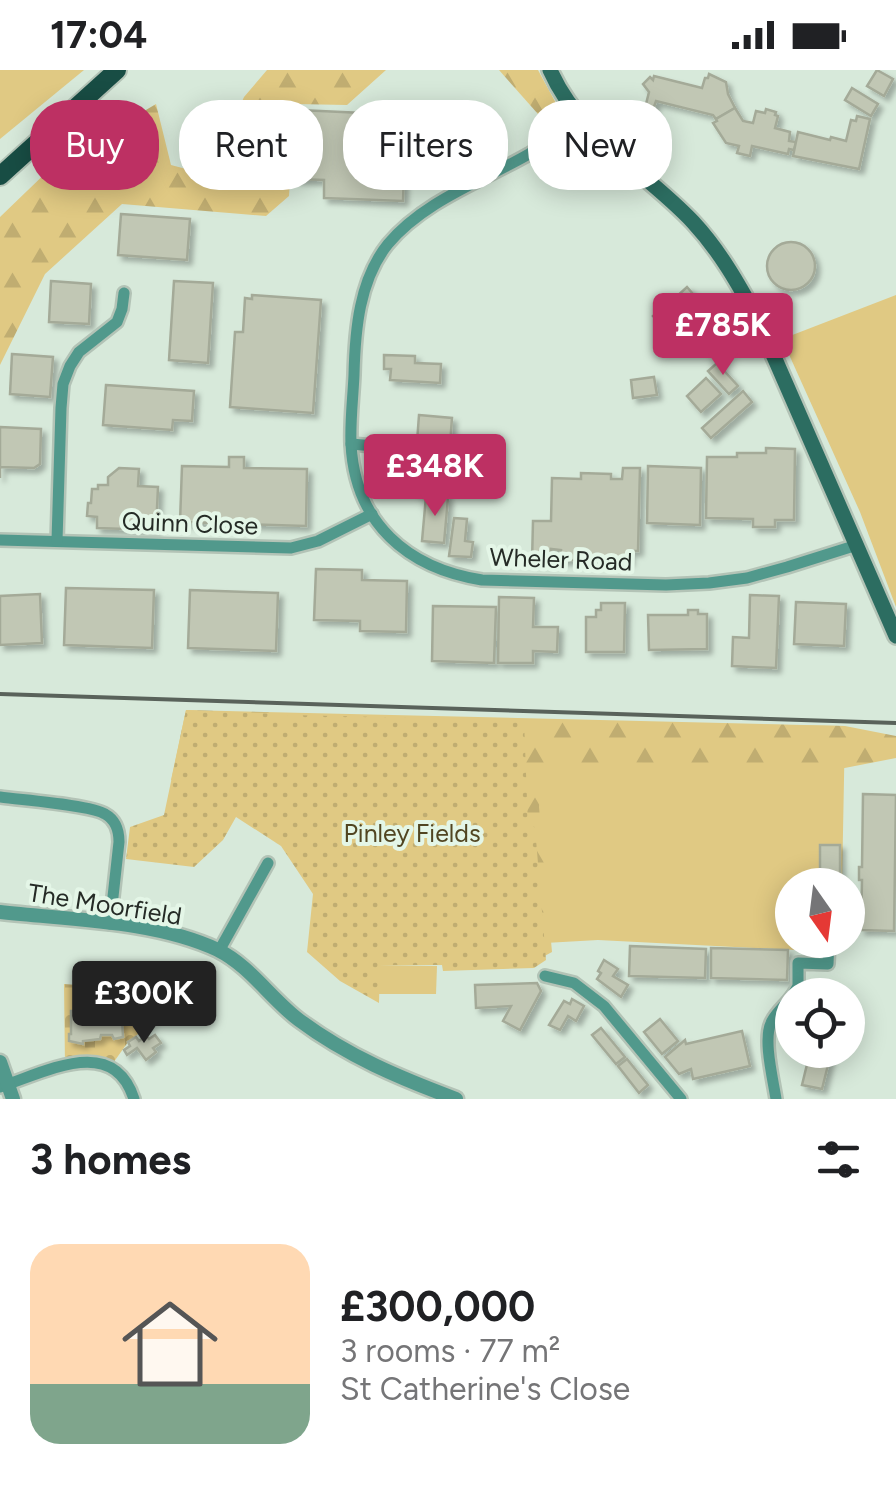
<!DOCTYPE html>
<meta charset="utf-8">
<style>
:root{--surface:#fff;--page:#f6f6f6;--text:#202124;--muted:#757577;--line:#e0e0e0;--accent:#bd3063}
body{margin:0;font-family:Figtree,sans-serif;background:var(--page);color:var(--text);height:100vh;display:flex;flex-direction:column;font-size:38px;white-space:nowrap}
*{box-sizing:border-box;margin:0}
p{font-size:32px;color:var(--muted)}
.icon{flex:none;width:55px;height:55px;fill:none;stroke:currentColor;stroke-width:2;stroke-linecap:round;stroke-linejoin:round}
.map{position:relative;height:1029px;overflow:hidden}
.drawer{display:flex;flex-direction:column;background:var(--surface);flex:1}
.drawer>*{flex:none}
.hud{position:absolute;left:30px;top:30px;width:838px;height:90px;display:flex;gap:20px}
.needle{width:65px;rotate:166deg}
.controls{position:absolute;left:775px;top:798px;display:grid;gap:20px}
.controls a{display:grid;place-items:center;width:90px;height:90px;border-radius:50%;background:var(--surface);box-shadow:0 5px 25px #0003;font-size:50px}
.price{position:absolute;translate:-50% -85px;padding:0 22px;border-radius:10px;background:var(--accent);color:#fff;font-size:32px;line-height:65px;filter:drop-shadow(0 2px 5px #0008)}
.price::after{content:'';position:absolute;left:50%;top:60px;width:30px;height:22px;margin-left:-15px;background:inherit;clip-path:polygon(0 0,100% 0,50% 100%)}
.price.selected{background:#222;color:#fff}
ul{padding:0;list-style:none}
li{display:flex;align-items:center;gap:30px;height:250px;padding:0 30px}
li+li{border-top:2px solid var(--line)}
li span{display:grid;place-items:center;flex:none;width:280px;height:200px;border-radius:30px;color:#555}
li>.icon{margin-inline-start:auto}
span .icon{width:120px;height:120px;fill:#fffc;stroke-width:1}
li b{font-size:42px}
h2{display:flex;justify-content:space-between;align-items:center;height:120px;padding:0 30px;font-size:42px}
.chip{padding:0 35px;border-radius:40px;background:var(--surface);box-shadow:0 5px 25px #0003;font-size:35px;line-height:90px}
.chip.selected{background:var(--accent);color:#fff}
.status{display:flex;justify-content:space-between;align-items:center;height:70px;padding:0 50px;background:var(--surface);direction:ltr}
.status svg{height:28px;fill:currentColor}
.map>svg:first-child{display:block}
</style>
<div class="status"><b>17:04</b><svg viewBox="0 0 49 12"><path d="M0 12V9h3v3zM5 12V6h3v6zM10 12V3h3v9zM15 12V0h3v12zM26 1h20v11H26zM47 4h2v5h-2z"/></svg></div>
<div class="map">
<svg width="896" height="1029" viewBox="0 0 896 1029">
<defs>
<pattern id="forest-firs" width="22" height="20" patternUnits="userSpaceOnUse" patternTransform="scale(2.5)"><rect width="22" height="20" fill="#e0c983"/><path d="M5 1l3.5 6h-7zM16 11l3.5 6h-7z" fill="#c0ad71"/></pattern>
<pattern id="cemetery-stones" width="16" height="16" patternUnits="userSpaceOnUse" patternTransform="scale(2.5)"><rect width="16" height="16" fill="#e0c983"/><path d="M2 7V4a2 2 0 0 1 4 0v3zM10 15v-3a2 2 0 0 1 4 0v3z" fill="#c0ad71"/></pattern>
<pattern id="park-dots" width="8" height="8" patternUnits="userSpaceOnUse" patternTransform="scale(2.5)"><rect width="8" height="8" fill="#e0c983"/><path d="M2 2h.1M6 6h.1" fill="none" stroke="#c0ad71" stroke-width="1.8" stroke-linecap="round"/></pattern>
<filter id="shadow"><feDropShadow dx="4.5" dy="4.5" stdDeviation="2.5" flood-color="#0004"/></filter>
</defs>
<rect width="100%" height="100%" fill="#d7e9da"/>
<g fill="#e0c983">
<path d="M0,0H84L0,69Z"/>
<path d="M896,225V537L860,442L782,269Z"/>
<path d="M524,650L845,656L842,815L840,775H821L820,815H792V870H814V881L598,870L545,873Z"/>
<path d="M379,895L437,896L436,924H379Z"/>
</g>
<g fill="url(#forest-firs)">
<path d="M267,0H386L347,35L295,34L289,126L266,146L122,134L45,204L0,295V147L55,94L156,34L171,95L190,100L231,56L244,27Z"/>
<path d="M499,0H538L557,35L549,51L538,44Z"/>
<path d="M186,640L845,656L896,666V688L819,703L748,696L609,692L548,705L541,714L539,737L552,882L539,889L171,710Z"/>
</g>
<path fill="url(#cemetery-stones)" d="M64,914C99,917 142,915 170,939L128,972L111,996H65Z"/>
<path fill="url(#park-dots)" d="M186,640L277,644L278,655H285L288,645L524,650L528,756L535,757L546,890L534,898L443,901L442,895H380L379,933L340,911L307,882L313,824L281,776L236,747L223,770L194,797L126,789L130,757L164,745Z"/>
<g fill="#c1c7b4" stroke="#a4aa98" stroke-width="2.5" filter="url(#shadow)">
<path d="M877,0L893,9L884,26L867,16Z"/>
<path d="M709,4L726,12L728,24L735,38L716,49L713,45L656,31L653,40L645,38L649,22L643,14L650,7L653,10L654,6L702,18L705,8H708Z"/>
<path d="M852,18L878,34L871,46L845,30Z"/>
<path d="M735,38L743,51L753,53L756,41L765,43L766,39L776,42L775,45L778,46L775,58L790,62L789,71L796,72L794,80L789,79L788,84L752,76L750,86L737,83L739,76L726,73L713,53L717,51L716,49Z"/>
<path d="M299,40L406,45L403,131L324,128V110L296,109Z"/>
<path d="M857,46L870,49L859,99L793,86L798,62L830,70L831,67L846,71L851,50L856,51Z"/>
<path d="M121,144L190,149L187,190L118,185Z"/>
<circle cx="791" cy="196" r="24"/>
<path d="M51,211L91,214L89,254L49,252Z"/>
<path d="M174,211L213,213L208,293L169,290Z"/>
<path d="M687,217L707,240L697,249L676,227Z"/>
<path d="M252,225L321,230L313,343L230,337L235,262H243L245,228L252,229Z"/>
<path d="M666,234L695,264L682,276L653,246Z"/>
<path d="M12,284L53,287L50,327L10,324Z"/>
<path d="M384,285L415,286V293L441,294L440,313L390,310L391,299H384Z"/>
<path d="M717,293L738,316L729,324L708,301Z"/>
<path d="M654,307L657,325L633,328L631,310Z"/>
<path d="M706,308L721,324L701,342L687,326Z"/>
<path d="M106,315L194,321L192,351L173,350L172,360L103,355Z"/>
<path d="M743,321L752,332L711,368L702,358Z"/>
<path d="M419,345L452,348L450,374L417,372Z"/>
<path d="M0,357L41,359L40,394L34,398L0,397V408Z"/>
<path d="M766,378L795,379L794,450H775V457H753V449L706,448L707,387H737V383H766Z"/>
<path d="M377,384L411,387L408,420L374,417Z"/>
<path d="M229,387H244V398L307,399L306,456L180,452L182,396L229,397Z"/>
<path d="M415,387L449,390L446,424L412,421Z"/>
<path d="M648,396L701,398L700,455L647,453Z"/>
<path d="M119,398L139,399L138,416L158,417L156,460L97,458V447L87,446L88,433H91L92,419H98V415H108V407Z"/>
<path d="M623,398H640L638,481H629V491L560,490L561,480L551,479V493L532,492L533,451H551L552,408L581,409V403L611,404V409H622Z"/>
<path d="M426,426L448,428L444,473L422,471Z"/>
<path d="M454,448L467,449L465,471L473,472L471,487L449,486Z"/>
<path d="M316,499L362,500V510L407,511L406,562L360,561V551L314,550Z"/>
<path d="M66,518L154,520L152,578L64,575Z"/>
<path d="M190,520L278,523L276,581L188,578Z"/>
<path d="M40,524L42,573L0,575V526Z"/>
<path d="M750,525L779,526L776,598L732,596L733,567L749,568Z"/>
<path d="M499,527L534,528L533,557H558L557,582L533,581V593H498Z"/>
<path d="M796,532L846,534L844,576L794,574Z"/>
<path d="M601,533H625L624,582H586V547H596V540H601Z"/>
<path d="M433,536L496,537L494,593L432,591Z"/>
<path d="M688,540H698V544H707V579L649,580L648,545H688Z"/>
<path d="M863,724L896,725L894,861L861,860L862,810H859V797H862Z"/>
<rect x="820" y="775" width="20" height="40"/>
<path d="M630,876L706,879L705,908L629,906Z"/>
<path d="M711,878L788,880L787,910L711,908Z"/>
<path d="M604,890L618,899L613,906L628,915L621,927L597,909L601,903L598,901Z"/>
<path d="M537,913L541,921L520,960L503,951L511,936L476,938L475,915Z"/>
<path d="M572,929L584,936L576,951L568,946L560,960L549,955L564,931L570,934Z"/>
<path d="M71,941L99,943V949H122L123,967L114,969L112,965H101L100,969L83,971V974L69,971V964H71Z"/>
<path d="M660,949L678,971L662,984L644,962Z"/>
<path d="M601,958L625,987L616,994L592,965Z"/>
<path d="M742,961L750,996L693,1009L691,999L679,1004L665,987L685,970L686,974Z"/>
<path d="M155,965L161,973L153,978L156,982L146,990L137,978L127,985L124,980L130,976L128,972L136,967L139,971L146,966L149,969Z"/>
<path d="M810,982L830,987L822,1019L802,1015Z"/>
<path d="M627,989L648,1015L639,1023L618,996Z"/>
</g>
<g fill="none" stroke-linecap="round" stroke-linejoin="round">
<g stroke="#b3c3b6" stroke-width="16">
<g id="minor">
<path d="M579,49C561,59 547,73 529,84C482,111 424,131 388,174C359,210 355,261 354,305C353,328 350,351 351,374C355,453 407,498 482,510L666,515L709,513L747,508L787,497L857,475"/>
<path d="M351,374L455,383"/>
<path d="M0,470L291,478L318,471L372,444"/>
<path d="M57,471L61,338L63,314L70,296L79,282L117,252L122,239L124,223"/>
<path d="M0,727C21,730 91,735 105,744C116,750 119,760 119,772L110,854"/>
<path d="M219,881L268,793"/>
<path d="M545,906L574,913L604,936L681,1029"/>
<path d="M793,925L798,916V893L828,894L829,870"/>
<path d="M0,1017C46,1002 113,964 134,1029"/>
<path d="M776,1029C773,1009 763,970 771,953C775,943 786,935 792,926"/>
</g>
</g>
<g stroke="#b3c3b6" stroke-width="19">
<g id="tertiary">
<path d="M0,842C70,850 154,850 218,880C250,896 271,929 299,950C347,986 400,1008 456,1029"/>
<path d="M0,992L13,1029"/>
</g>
</g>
<g stroke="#b3c3b6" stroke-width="20">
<path id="secondary" d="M550,0C580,68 644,100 693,152C720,181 739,215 758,250L896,566"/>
</g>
<g stroke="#b3c3b6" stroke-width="22">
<path id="primary" d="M0,106L117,0"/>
</g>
<use href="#minor" stroke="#51998c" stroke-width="11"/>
<use href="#tertiary" stroke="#51998c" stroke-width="14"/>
<use href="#secondary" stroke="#2c6d61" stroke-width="15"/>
<use href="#primary" stroke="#184d44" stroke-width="18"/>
<path stroke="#59625a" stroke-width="4" d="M0,624L896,653"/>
</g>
<g text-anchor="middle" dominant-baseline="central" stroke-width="8" stroke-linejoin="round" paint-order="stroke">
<g font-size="25" fill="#252b26" stroke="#e4f6e7">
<text transform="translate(190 453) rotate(2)">Quinn Close</text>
<text transform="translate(561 489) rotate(2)">Wheler Road</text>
<text transform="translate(105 834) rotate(9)">The Moorfield</text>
</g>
<g font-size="25" fill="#514521" stroke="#e4f6e7">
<text x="412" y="763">Pinley Fields</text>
</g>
</g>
</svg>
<div class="controls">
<a><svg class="needle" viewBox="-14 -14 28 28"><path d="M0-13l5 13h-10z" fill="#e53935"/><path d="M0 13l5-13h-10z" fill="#757577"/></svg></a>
<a><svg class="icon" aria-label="locate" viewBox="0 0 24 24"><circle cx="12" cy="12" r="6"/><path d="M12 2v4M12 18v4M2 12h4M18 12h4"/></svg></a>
</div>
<b class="price" style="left:723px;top:308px">£785K</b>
<b class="price" style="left:435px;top:449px">£348K</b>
<b class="price selected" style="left:144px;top:976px">£300K</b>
<div class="hud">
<a class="chip selected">Buy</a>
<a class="chip">Rent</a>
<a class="chip">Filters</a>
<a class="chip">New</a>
</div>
</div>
<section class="drawer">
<h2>3 homes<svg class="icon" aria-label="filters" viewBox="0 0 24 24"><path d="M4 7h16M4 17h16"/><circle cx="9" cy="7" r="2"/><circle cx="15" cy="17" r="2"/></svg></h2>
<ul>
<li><span style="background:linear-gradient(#ffd9b3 70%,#7fa58c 0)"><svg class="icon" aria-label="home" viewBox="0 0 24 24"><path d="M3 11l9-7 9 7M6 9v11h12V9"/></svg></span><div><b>£300,000</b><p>3 rooms · 77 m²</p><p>St Catherine's Close</p></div></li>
</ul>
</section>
